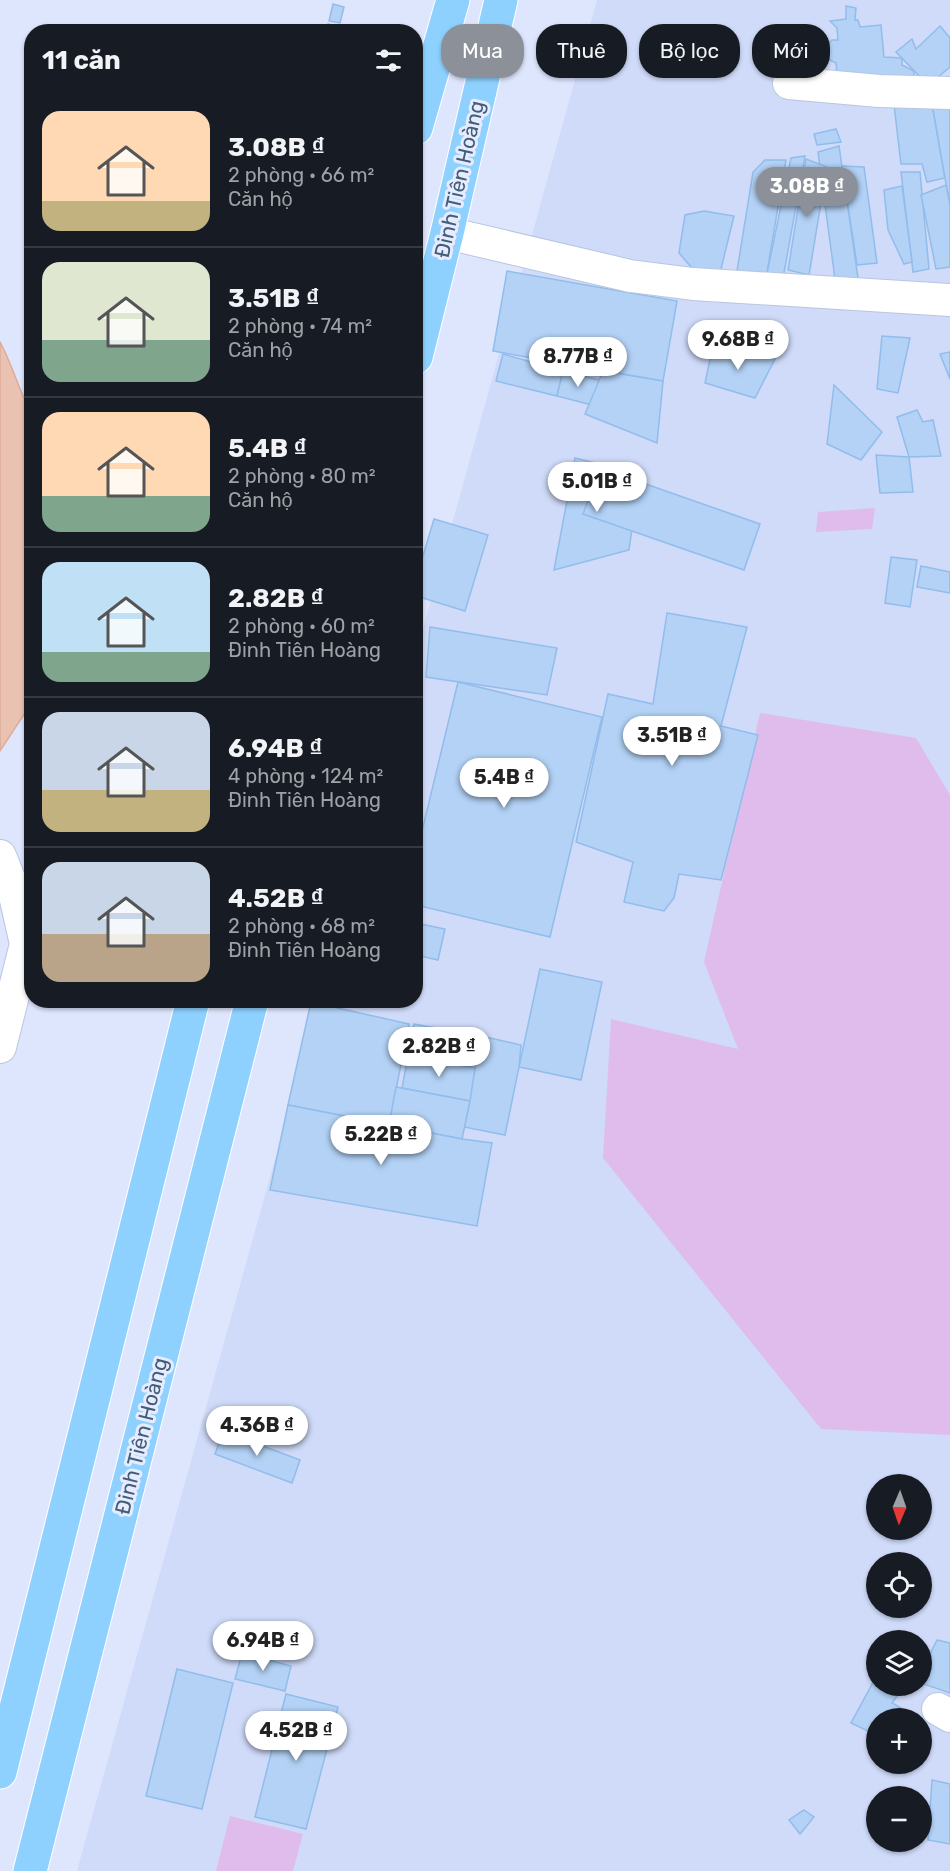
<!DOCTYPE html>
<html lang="vi">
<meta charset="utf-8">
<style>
:root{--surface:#171b24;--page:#242831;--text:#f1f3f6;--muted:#9ea1a6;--line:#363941;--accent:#8c9099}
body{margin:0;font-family:Rubik,sans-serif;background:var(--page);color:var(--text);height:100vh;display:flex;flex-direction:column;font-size:22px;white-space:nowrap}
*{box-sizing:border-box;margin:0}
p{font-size:20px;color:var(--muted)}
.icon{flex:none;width:33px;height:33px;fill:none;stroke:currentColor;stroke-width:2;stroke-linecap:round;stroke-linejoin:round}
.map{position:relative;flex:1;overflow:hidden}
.side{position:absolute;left:24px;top:24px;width:399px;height:984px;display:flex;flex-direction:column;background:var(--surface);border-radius:24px;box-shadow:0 2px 4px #0004}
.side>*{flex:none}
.hud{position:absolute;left:441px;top:24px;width:418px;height:54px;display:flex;gap:12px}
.needle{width:39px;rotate:182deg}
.controls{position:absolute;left:866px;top:1474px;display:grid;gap:12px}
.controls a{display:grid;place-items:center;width:66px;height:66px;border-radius:50%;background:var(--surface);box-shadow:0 2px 4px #0004;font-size:30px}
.price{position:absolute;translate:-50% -51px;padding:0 14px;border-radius:21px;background:#fff;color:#222;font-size:20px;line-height:39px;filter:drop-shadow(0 2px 3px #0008)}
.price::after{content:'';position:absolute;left:50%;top:36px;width:18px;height:14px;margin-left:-9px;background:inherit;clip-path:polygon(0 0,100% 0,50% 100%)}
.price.active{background:var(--accent);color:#fff}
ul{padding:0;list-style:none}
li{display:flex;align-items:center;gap:18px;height:150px;padding:0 18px}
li+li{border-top:2px solid var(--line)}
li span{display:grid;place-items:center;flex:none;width:168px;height:120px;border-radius:18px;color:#555}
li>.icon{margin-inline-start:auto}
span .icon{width:72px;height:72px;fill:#fffc;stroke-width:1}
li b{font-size:26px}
h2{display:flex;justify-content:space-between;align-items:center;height:72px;padding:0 18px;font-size:26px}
.pill{padding:0 21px;border-radius:24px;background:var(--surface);box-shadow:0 2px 4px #0004;font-size:21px;line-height:54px}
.pill.active{background:var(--accent);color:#fff}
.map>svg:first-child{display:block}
</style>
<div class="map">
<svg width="950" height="1871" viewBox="0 0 950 1871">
<rect width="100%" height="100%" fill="#dee6fe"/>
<path fill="#cfdbf9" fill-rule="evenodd" d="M597,0H950V1871H77L319,1001L416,1000V654ZM876,1485H921V1530H876ZM876,1563H921V1608H876ZM876,1641H921V1686H876ZM876,1719H921V1764H876ZM876,1797H921V1842H876Z"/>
<g fill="#e0bced">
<path d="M875,508L872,529L816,532L818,512Z"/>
<path d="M760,713L916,738L950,795V1435L821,1429L603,1158L611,1019L738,1049L704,962Z"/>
<path d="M230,1816L303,1834L293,1871H216Z"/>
</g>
<path fill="#e9c2b1" stroke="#dcac96" stroke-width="1.5" d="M0,342C13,365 18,391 32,413L31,694L25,713L0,751Z"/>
<g fill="#b3d2f6" stroke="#92bceb" stroke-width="1.5">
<path d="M333,4L344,7L340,23L329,21Z"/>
<path d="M846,6L856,8L855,20H858L860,27L881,25L884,57L902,58V65L914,71V80L838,83L836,63L817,54L832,40H838L837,28L830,21L846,19Z"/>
<path d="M328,24L344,28L343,32H326Z"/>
<path d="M348,25L368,29L367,32H346Z"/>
<path d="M940,26L950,38V67L928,85L896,52L912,39L916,49Z"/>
<path d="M893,96L931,98L945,178L927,182L922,164H901Z"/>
<path d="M931,98H950V205L945,178Z"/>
<path d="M836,129L841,142L817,145L814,134Z"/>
<path d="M839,146L858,278L835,279L818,152Z"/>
<path d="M805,156L782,284L765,283L791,158Z"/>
<path d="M806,159L827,167L809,275L788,270Z"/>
<path d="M765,160H786L766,278L737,271L753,172Z"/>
<path d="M842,166L864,167L877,263L857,265Z"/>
<path d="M901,172H920L929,269L913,272Z"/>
<path d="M946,185L950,205V267L936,269L921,195Z"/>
<path d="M902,186L912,262L904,264L888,230L884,190Z"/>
<path d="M704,211L734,216L719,277L698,275L679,253L685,215Z"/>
<path d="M507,271L677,301L663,381L493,351Z"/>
<path d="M882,336L910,338L898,393L877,389Z"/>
<path d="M713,345L775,359L755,398L705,383Z"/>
<path d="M950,352V379L940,354Z"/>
<path d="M503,354L563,371L557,396L496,381Z"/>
<path d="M563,371L599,380L592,405L557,396Z"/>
<path d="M603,371L663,381L657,443L585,414Z"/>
<path d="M834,385L882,432L861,460L827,444Z"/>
<path d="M917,410L923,422L933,420L941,456L909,457L897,417Z"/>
<path d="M876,455L909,457L913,492L880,493Z"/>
<path d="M575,458L640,474L629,550L554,570Z"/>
<path d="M600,468L760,524L744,570L583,514Z"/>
<path d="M434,519L488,535L465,611L416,596V579Z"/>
<path d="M891,557L917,560L910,607L885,603Z"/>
<path d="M921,566L950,572V593L917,587Z"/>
<path d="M667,613L747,627L721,726L758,735L721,880L679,874L674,898L664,911L624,902L633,862L576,842L608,694L653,704Z"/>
<path d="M430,627L557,648L547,695L426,677Z"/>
<path d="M458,682L602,717L550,937L416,905V856Z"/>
<path d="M416,923L445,929L438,960L416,955Z"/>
<path d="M540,969L602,982L581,1080L519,1067Z"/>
<path d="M311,1002L409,1024L389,1125L288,1105Z"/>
<path d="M414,1024L481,1036L475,1068L408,1056Z"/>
<path d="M481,1036L521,1045L519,1067L505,1135L464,1127Z"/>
<path d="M408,1056L475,1068L470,1101L402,1088Z"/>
<path d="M396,1087L470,1101L462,1139L389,1125Z"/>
<path d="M288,1105L462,1139L492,1143L477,1226L270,1190Z"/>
<path d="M223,1431L300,1460L292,1483L215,1454Z"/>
<path d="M937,1640L950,1643V1693L921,1683V1672Z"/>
<path d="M242,1653L291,1666L285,1691L235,1679Z"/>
<path d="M177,1669L233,1683L202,1809L146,1796Z"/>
<path d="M876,1677V1686H898L903,1688L892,1703L905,1710L900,1719H876V1735L851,1723Z"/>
<path d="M286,1694L338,1707L306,1829L255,1817Z"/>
<path d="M932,1780L950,1784V1844L928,1840Z"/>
<path d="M804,1810L814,1817L800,1834L789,1820Z"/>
</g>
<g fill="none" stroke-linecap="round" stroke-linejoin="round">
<g stroke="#b6c7e0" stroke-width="34">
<g id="minor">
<path d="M789,83L879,91L950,93"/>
<path d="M447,233L630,276L693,284L950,300"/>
<path d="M0,856L14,891L26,944L0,1047"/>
<path d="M938,1709L950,1716"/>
</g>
</g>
<g stroke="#fff" stroke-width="35">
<g id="highway">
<path d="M416,128L453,0"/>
<path d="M416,357L447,233L501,0"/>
<path d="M0,1772L193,1000"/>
<path d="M30,1871L252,1000"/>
</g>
</g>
<use href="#minor" stroke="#fff" stroke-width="32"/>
<use href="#highway" stroke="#8ed1ff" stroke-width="33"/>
</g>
<g text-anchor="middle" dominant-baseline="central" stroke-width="6" stroke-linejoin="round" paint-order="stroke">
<g font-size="21" fill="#445d76" stroke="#e6ecff">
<text transform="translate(459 179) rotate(-77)">Đinh Tiên Hoàng</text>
<text transform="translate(141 1436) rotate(-76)">Đinh Tiên Hoàng</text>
</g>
</g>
</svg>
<div class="controls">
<a><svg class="needle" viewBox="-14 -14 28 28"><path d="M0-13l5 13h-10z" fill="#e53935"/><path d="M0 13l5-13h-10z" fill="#9ea1a6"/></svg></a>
<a><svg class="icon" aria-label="locate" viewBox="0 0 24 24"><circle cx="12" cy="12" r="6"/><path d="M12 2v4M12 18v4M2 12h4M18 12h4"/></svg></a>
<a><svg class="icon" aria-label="layers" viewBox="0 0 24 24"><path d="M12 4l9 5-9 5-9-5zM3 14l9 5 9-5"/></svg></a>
<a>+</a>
<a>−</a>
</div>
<b class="price active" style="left:807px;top:218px">3.08B ₫</b>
<b class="price" style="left:738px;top:371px">9.68B ₫</b>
<b class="price" style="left:578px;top:388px">8.77B ₫</b>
<b class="price" style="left:597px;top:513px">5.01B ₫</b>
<b class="price" style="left:672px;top:767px">3.51B ₫</b>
<b class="price" style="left:504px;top:809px">5.4B ₫</b>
<b class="price" style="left:439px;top:1078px">2.82B ₫</b>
<b class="price" style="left:381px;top:1166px">5.22B ₫</b>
<b class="price" style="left:257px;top:1457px">4.36B ₫</b>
<b class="price" style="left:263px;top:1672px">6.94B ₫</b>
<b class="price" style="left:296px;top:1762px">4.52B ₫</b>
<div class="hud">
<a class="pill active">Mua</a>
<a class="pill">Thuê</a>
<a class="pill">Bộ lọc</a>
<a class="pill">Mới</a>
</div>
<section class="side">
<h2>11 căn<svg class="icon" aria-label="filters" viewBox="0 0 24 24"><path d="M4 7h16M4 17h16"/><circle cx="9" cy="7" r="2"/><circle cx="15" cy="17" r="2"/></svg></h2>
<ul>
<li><span style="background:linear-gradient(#ffd9b3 75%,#c2b280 0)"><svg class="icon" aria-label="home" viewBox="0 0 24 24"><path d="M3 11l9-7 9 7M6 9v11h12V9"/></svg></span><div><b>3.08B ₫</b><p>2 phòng · 66 m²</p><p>Căn hộ</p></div></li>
<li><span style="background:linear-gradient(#dfe7d0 65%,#7fa58c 0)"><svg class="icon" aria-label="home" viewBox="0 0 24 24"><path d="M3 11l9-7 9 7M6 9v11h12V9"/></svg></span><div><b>3.51B ₫</b><p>2 phòng · 74 m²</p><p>Căn hộ</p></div></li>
<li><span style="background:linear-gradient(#ffd9b3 70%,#7fa58c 0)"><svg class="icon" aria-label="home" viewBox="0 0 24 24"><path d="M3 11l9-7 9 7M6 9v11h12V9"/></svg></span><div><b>5.4B ₫</b><p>2 phòng · 80 m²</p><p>Căn hộ</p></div></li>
<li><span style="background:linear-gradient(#bfe0f5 75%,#7fa58c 0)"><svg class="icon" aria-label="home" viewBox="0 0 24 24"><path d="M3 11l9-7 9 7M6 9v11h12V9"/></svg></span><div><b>2.82B ₫</b><p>2 phòng · 60 m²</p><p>Đinh Tiên Hoàng</p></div></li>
<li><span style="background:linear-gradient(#c9d6e8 65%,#c2b280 0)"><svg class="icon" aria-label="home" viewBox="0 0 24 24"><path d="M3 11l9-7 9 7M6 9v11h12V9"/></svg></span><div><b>6.94B ₫</b><p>4 phòng · 124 m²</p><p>Đinh Tiên Hoàng</p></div></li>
<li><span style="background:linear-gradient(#c9d6e8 60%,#b9a48a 0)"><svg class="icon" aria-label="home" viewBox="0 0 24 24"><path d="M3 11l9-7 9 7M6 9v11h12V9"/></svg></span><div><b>4.52B ₫</b><p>2 phòng · 68 m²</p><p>Đinh Tiên Hoàng</p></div></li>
</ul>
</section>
</div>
